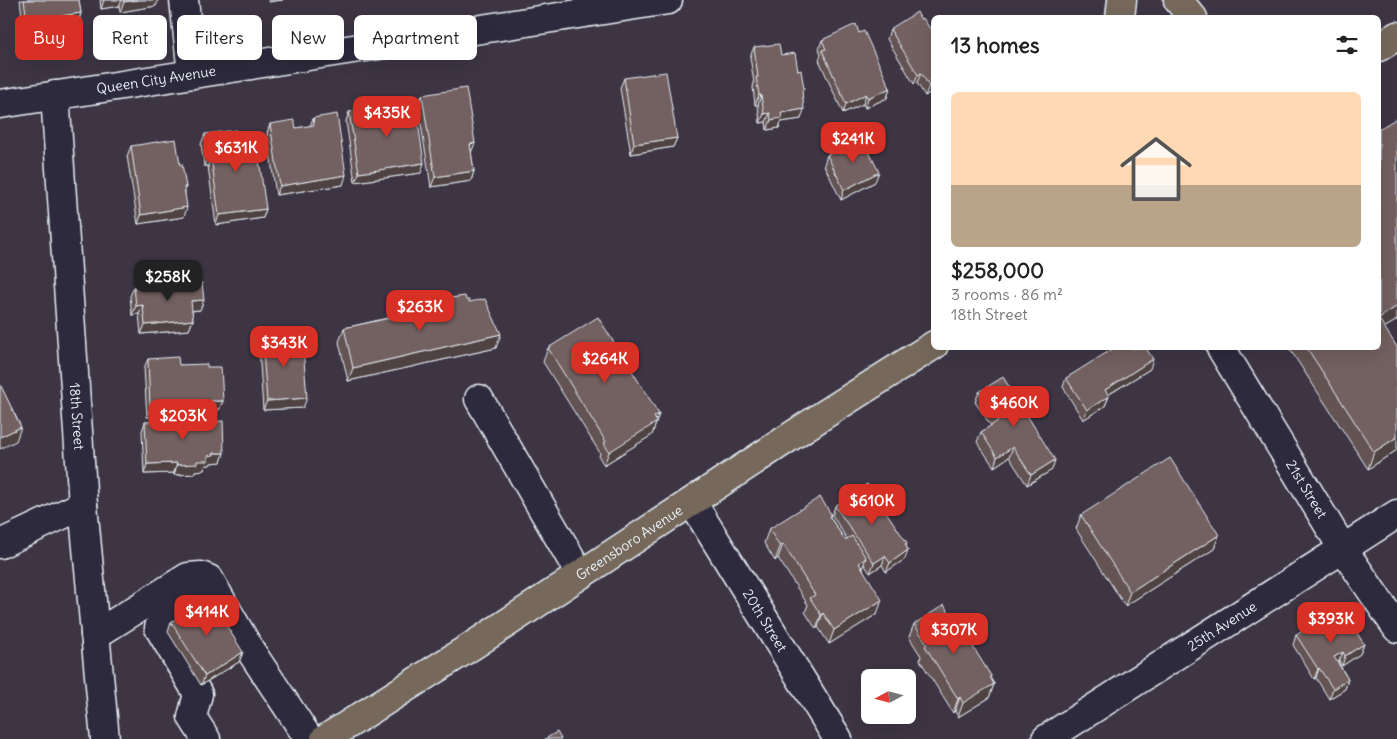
<!DOCTYPE html>
<meta charset="utf-8">
<style>
:root{--surface:#fff;--page:#f6f6f6;--text:#222;--muted:#767676;--line:#e0e0e0;--accent:#d93025}
body{margin:0;font-family:Delius,sans-serif;background:var(--page);color:var(--text);height:100vh;display:flex;flex-direction:column;font-size:19px;white-space:nowrap}
*{box-sizing:border-box;margin:0}
p{font-size:16px;color:var(--muted)}
.icon{flex:none;width:28px;height:28px;fill:none;stroke:currentColor;stroke-width:2;stroke-linecap:round;stroke-linejoin:round}
.map{position:relative;flex:1;overflow:hidden}
.side{position:absolute;left:931px;top:15px;width:450px;height:335px;display:flex;flex-direction:column;background:var(--surface);border-radius:8px;box-shadow:0 5px 20px #0002}
.side>*{flex:none}
.hud{position:absolute;left:15px;top:15px;width:475px;height:45px;display:flex;gap:10px}
.needle{width:32px;rotate:263deg}
.controls{position:absolute;left:861px;top:669px;display:grid;gap:10px}
.controls a{display:grid;place-items:center;width:55px;height:55px;border-radius:8px;background:var(--surface);box-shadow:0 5px 20px #0002;font-size:25px}
.price{position:absolute;translate:-50% -42px;padding:0 11px;border-radius:10px;background:var(--accent);color:#fff;font-size:16px;line-height:32px;filter:drop-shadow(0 1px 2px #0008)}
.price::after{content:'';position:absolute;left:50%;top:30px;width:15px;height:11px;margin-left:-8px;background:inherit;clip-path:polygon(0 0,100% 0,50% 100%)}
.price.active{background:#222;color:#fff}
ul{padding:0;list-style:none}
li{display:grid;align-content:center;gap:10px;height:265px;padding:0 20px}
li+li{border-top:1px solid var(--line)}
li span{display:grid;place-items:center;height:155px;border-radius:8px;color:#555}
li>.icon{margin-inline-start:auto}
span .icon{width:90px;height:90px;fill:#fffc;stroke-width:1}
li b{font-size:21px}
h2{display:flex;justify-content:space-between;align-items:center;height:60px;padding:0 20px;font-size:21px}
.chip{padding:0 18px;border-radius:8px;background:var(--surface);box-shadow:0 5px 20px #0002;font-size:18px;line-height:45px}
.chip.active{background:var(--accent);color:#fff}
.map>svg:first-child{display:block}
</style>
<div class="map">
<svg width="1397" height="739" viewBox="0 0 1397 739">
<rect width="100%" height="100%" fill="#3d3544"/>
<filter id="ink" filterUnits="userSpaceOnUse"><feTurbulence type="fractalNoise" baseFrequency=".02" numOctaves="2"/><feDisplacementMap in="SourceGraphic" scale="10" xChannelSelector="R" yChannelSelector="G"/><feConvolveMatrix kernelMatrix="1 2 1 2 8 2 1 2 1" color-interpolation-filters="sRGB"/></filter>
<g filter="url(#ink)">
<g fill="none" stroke-linecap="round" stroke-linejoin="round">
<g stroke="#e8f1f8" stroke-width="31">
<g id="minor">
<path d="M184,0L192,74"/>
<path id="s1" d="M55,95L83,505L105,739"/>
<path id="s2" d="M0,104L668,0"/>
<path id="s3" d="M1221,348L1343,549L1397,628"/>
<path d="M479,399L580,574"/>
<path id="s4" d="M692,502L838,739"/>
<path d="M0,544L83,505"/>
<path d="M95,635L188,577L201,576L209,579L250,650L309,739"/>
<path d="M206,739L192,717L198,694L159,628L161,619L199,595L206,597L220,620"/>
<path id="s5" d="M1046,739L1397,514"/>
</g>
</g>
<g stroke="#e8f1f8" stroke-width="31">
<g id="major">
<path d="M1178,0L1193,18"/>
<path d="M1120,18L1122,0"/>
<path d="M1379,47L1397,36"/>
<path id="s6" d="M325,739L475,644L825,414L934,345"/>
</g>
</g>
<use href="#minor" stroke="#2f2a3d" stroke-width="28"/>
<use href="#major" stroke="#76695c" stroke-width="28"/>
</g>
<g fill="#635353" stroke="#e8f1f8">
<path d="M20,0H79L81,13L78,23L24,31Z"/>
<path d="M100,0H158L156,6L120,12L119,6L101,9Z"/>
<path d="M890,29L934,90L925,96L917,83L914,84L887,39Z"/>
<path d="M859,33L890,88L887,98L865,108L863,104L843,113L819,60L821,54L819,49L822,40Z"/>
<path d="M754,47L781,55L802,93L801,119L781,122L779,128L767,130L766,122L760,123L758,105H755L753,87L754,83L750,57Z"/>
<path d="M624,78L677,138L673,147L631,154L620,88Z"/>
<path d="M422,95L475,143L471,152L474,171L471,181L431,187L418,105Z"/>
<path d="M392,104L421,173L355,182L346,121L349,112L374,116L389,114Z"/>
<path d="M313,118L343,185L276,195L267,133L270,124L296,128L310,126Z"/>
<path d="M1379,129L1397,320L1384,328L1397,450L1368,469L1289,348H1379Z"/>
<path d="M205,134L238,141L266,209L263,218L216,225L208,166H204L201,144Z"/>
<path d="M131,146L180,165L186,187L185,191L184,217L138,224L127,156Z"/>
<path d="M827,155L875,182L841,200L824,165Z"/>
<path d="M189,284L200,310L192,311L193,320L189,330L141,334L139,314L132,315L130,296L134,287Z"/>
<path d="M451,298L466,300L469,302L496,348L348,381L339,342L344,328L449,304Z"/>
<path d="M262,338L303,408L263,410L259,348Z"/>
<path d="M548,348L659,414L652,435L604,465L599,457L600,453L543,362Z"/>
<path d="M148,359L179,365L207,367L223,401L219,410L207,411L206,414L147,417L144,368Z"/>
<path d="M1150,369L1108,395L1109,396L1105,406L1083,420L1063,387L1066,378Z"/>
<path d="M979,392L1052,470L1027,485L1009,457L994,467L977,442L981,432L991,426L975,402Z"/>
<path d="M145,422H206L224,453L221,462L211,463L210,465H206L204,470L195,471L194,474L174,475V473L144,474L142,431Z"/>
<path d="M835,506L907,543L906,546L908,550L905,559L886,572L882,565L870,573L864,564L863,569L877,614L829,644L818,627L816,629L805,612L808,605L778,558L775,561L764,543L769,529L831,514L830,517L845,540L847,539L832,515Z"/>
<path d="M1081,515L1219,535L1214,549L1125,606L1076,529Z"/>
<path d="M171,622L243,652L239,662L201,685L168,632Z"/>
<path d="M914,624L957,626L991,676L990,678L994,684L989,698L958,717L955,711L953,713L920,660L921,656L909,637Z"/>
<path d="M1296,635L1364,644L1360,654L1342,666L1339,661L1338,662L1348,679L1345,689L1329,699L1316,678L1314,679L1293,645Z"/>
</g>
<g fill="#504343" stroke="#e8f1f8">
<path d="M104,0H122L119,6L101,9Z"/>
<path d="M137,0H158L156,6L120,12L124,2Z"/>
<path d="M269,0H283L269,2Z"/>
<path d="M81,13L78,23L24,31L27,21Z"/>
<path d="M921,73L917,83L914,84L918,75Z"/>
<path d="M934,83V90L925,96L929,86Z"/>
<path d="M890,88L887,98L865,108L868,98Z"/>
<path d="M866,94L863,104L843,113L846,104Z"/>
<path d="M759,95H761L758,105H755Z"/>
<path d="M804,109L801,119L781,122L779,128L767,130L771,120L781,113Z"/>
<path d="M770,113L766,122L760,123L764,114Z"/>
<path d="M677,138L673,147L631,154L634,144Z"/>
<path d="M475,143L471,153L470,144Z"/>
<path d="M211,156L208,166H204L208,157Z"/>
<path d="M424,163L421,173L355,182L359,173Z"/>
<path d="M474,171L471,181L431,187L435,177Z"/>
<path d="M879,172L875,182L841,200L844,190Z"/>
<path d="M346,175L343,185L276,195L280,186Z"/>
<path d="M187,207L184,217L138,224L141,215Z"/>
<path d="M266,209L263,218L216,225L219,215Z"/>
<path d="M204,300L200,310L187,311L191,301Z"/>
<path d="M143,305L139,314L132,315L136,306Z"/>
<path d="M1397,306V320L1379,331V318Z"/>
<path d="M193,320L189,330L141,334L145,325Z"/>
<path d="M501,334L496,348L348,381L353,368Z"/>
<path d="M1153,359L1150,369L1101,399L1105,390Z"/>
<path d="M1109,396L1105,406L1083,420L1087,410Z"/>
<path d="M307,398L303,408L263,410L267,401Z"/>
<path d="M209,401H223L219,410L207,411L206,414L147,417L150,407Z"/>
<path d="M659,414L652,435L604,465L609,452Z"/>
<path d="M21,427L16,441L0,449V437Z"/>
<path d="M1397,437V450L1368,469L1374,452Z"/>
<path d="M1013,447L1009,457L994,467L997,457Z"/>
<path d="M213,453H224L221,462L211,463L210,465H206L204,470L195,471L194,474L174,475L177,465L197,461Z"/>
<path d="M1055,460L1052,470L1027,485L1031,475Z"/>
<path d="M177,463L174,473L144,474L147,464Z"/>
<path d="M1219,535L1214,549L1125,606L1130,592Z"/>
<path d="M783,544L778,558L775,561L780,547Z"/>
<path d="M908,550L905,559L886,572L890,563Z"/>
<path d="M885,556L882,565L870,573L874,563Z"/>
<path d="M866,558L861,572L859,563Z"/>
<path d="M882,600L877,614L829,644L834,630Z"/>
<path d="M823,613L818,627L816,629L821,615Z"/>
<path d="M1364,644L1360,654L1342,666L1345,656Z"/>
<path d="M243,652L239,662L201,685L205,676Z"/>
<path d="M1343,652L1339,661L1331,667L1334,657Z"/>
<path d="M1319,668L1316,678L1314,679L1318,669Z"/>
<path d="M991,676L987,688L994,684L989,698L958,717L963,703Z"/>
<path d="M1348,679L1345,689L1329,699L1333,689Z"/>
<path d="M960,697L955,711L953,713L958,699Z"/>
</g>
<g fill="#736060" stroke="#e8f1f8">
<path d="M24,0H79L81,13L27,21Z"/>
<path d="M123,0H137L124,2Z"/>
<path d="M917,12L921,20L923,18L934,35V83L929,86L921,73L918,75L890,29Z"/>
<path d="M856,24L859,33L864,31L890,88L868,98L866,94L846,104L822,50L826,49L822,40Z"/>
<path d="M779,44L781,55L795,53L798,71L801,70L804,89L802,90L804,109L781,113L782,118L771,120L770,113L764,114L761,95H759L756,77H758L754,47Z"/>
<path d="M666,72L677,138L634,144L624,78Z"/>
<path d="M466,88L475,143L470,144L474,171L435,177L422,95Z"/>
<path d="M415,101L424,163L359,173L349,112L372,108L374,116L394,113L392,104Z"/>
<path d="M337,114L346,175L280,186L270,124L294,120L296,128L314,125L313,118Z"/>
<path d="M1397,118V306L1379,318V129Z"/>
<path d="M236,130L238,141L256,138L266,209L219,215L211,156L208,157L205,134Z"/>
<path d="M862,138L879,172L844,190L827,155Z"/>
<path d="M176,139L180,165L182,164L186,187H184L187,207L141,215L131,146Z"/>
<path d="M188,281L189,284L202,283L204,300L191,301L193,320L145,325L143,305L136,306L134,287Z"/>
<path d="M465,296L466,300H469V302L485,299L501,334L353,368L344,328L453,304L451,298Z"/>
<path d="M598,317L659,414L654,417L657,422L609,452L604,443L606,442L548,348Z"/>
<path d="M1379,319L1397,347V437L1374,452L1307,348H1379Z"/>
<path d="M302,335L307,398L267,401L262,338Z"/>
<path d="M1114,348H1146L1153,359L1105,390L1109,396L1087,410L1066,378Z"/>
<path d="M178,357L179,365L207,364V367H221L223,401H209V404L150,407L148,359Z"/>
<path d="M1003,377L1055,460L1031,475L1013,447L997,457L981,432L998,421L979,392Z"/>
<path d="M0,384L21,427L0,437Z"/>
<path d="M206,418V422L223,421L224,453H213L214,455L208,456V461H197V464L177,465V463L147,464L145,422Z"/>
<path d="M1170,458L1219,535L1130,592L1081,515Z"/>
<path d="M867,484L907,543L905,544L908,550L890,563L885,556L874,563L835,506Z"/>
<path d="M820,497L831,514L829,516L845,540L852,536L866,558L859,563L882,600L834,630L823,613L821,615L810,598L815,595L783,544L780,547L769,529Z"/>
<path d="M209,598L243,652L205,676L171,622Z"/>
<path d="M944,605L957,626L959,624L991,676L990,677L994,684L963,703L960,697L958,699L925,646L927,644L914,624Z"/>
<path d="M1340,607L1364,644L1345,656L1343,652L1334,657L1348,679L1333,689L1319,668L1318,669L1296,635Z"/>
<path d="M557,732L561,739H545Z"/>
</g>
</g>
<g text-anchor="middle" dominant-baseline="central" stroke-width="4" stroke-linejoin="round" paint-order="stroke">
<g font-size="14" fill="#e8f1f8" stroke="#2f2a3d">
<text stroke="none"><textPath href="#s2" startOffset="158">Queen City Avenue</textPath></text>
<text stroke="none"><textPath href="#s1" startOffset="322">18th Street</textPath></text>
<text stroke="none"><textPath href="#s3" startOffset="165">21st Street</textPath></text>
<text stroke="none"><textPath href="#s6" startOffset="362">Greensboro Avenue</textPath></text>
<text stroke="none"><textPath href="#s4" startOffset="139">20th Street</textPath></text>
<text stroke="none"><textPath href="#s5" startOffset="209">25th Avenue</textPath></text>
</g>
</g>
</svg>
<div class="controls">
<a><svg class="needle" viewBox="-14 -14 28 28"><path d="M0-13l5 13h-10z" fill="#e53935"/><path d="M0 13l5-13h-10z" fill="#767676"/></svg></a>
</div>
<b class="price" style="left:387px;top:138px">$435K</b>
<b class="price" style="left:853px;top:164px">$241K</b>
<b class="price" style="left:236px;top:173px">$631K</b>
<b class="price active" style="left:168px;top:302px">$258K</b>
<b class="price" style="left:420px;top:332px">$263K</b>
<b class="price" style="left:284px;top:368px">$343K</b>
<b class="price" style="left:605px;top:384px">$264K</b>
<b class="price" style="left:1014px;top:428px">$460K</b>
<b class="price" style="left:183px;top:441px">$203K</b>
<b class="price" style="left:872px;top:526px">$610K</b>
<b class="price" style="left:207px;top:637px">$414K</b>
<b class="price" style="left:1331px;top:644px">$393K</b>
<b class="price" style="left:954px;top:655px">$307K</b>
<div class="hud">
<a class="chip active">Buy</a>
<a class="chip">Rent</a>
<a class="chip">Filters</a>
<a class="chip">New</a>
<a class="chip">Apartment</a>
</div>
<section class="side">
<h2>13 homes<svg class="icon" aria-label="filters" viewBox="0 0 24 24"><path d="M4 7h16M4 17h16"/><circle cx="9" cy="7" r="2"/><circle cx="15" cy="17" r="2"/></svg></h2>
<ul>
<li><span style="background:linear-gradient(#ffd9b3 60%,#b9a48a 0)"><svg class="icon" aria-label="home" viewBox="0 0 24 24"><path d="M3 11l9-7 9 7M6 9v11h12V9"/></svg></span><div><b>$258,000</b><p>3 rooms · 86 m²</p><p>18th Street</p></div></li>
</ul>
</section>
</div>
